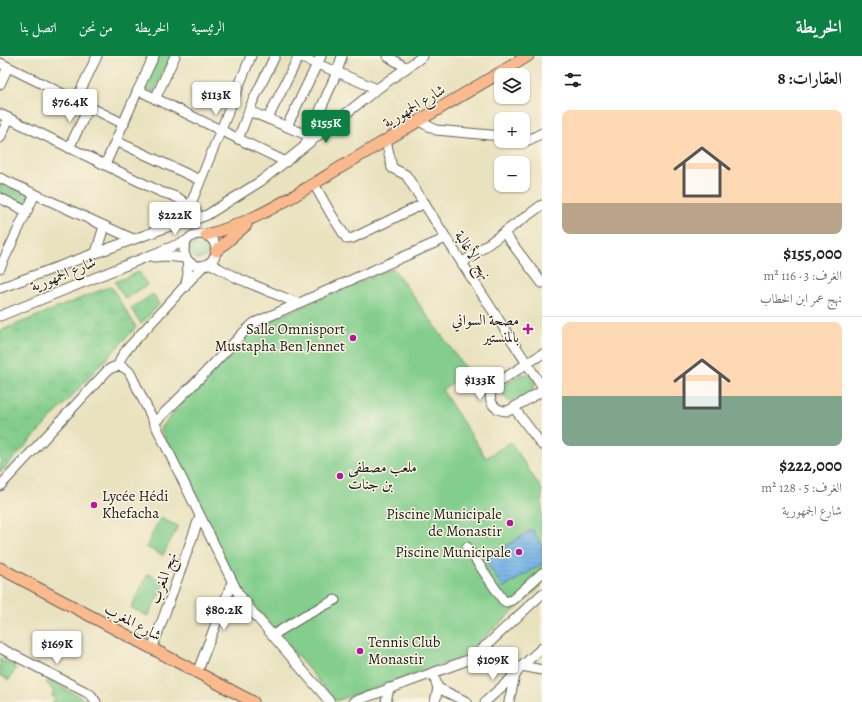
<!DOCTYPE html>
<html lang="ar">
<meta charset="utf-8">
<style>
:root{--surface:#fff;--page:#f2f2f2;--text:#222;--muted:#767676;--line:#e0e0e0;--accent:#0b8043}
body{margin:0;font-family:Alegreya,Amiri,serif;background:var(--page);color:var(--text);direction:rtl;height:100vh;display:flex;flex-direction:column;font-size:15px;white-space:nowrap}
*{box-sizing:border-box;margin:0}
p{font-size:13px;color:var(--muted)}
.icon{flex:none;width:22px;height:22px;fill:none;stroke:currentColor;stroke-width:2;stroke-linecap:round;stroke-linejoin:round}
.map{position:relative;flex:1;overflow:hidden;direction:ltr}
.drawer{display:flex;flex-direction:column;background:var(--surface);width:320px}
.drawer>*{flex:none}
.buttons{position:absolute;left:494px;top:12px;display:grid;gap:8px}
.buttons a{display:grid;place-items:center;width:36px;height:36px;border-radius:8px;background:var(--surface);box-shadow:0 1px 3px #0004;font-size:20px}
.price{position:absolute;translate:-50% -34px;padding:0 9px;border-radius:4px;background:#fff;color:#222;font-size:13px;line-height:26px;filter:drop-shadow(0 1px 2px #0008)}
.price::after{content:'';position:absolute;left:50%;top:24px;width:12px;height:9px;margin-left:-6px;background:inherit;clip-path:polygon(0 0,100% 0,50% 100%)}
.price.selected{background:var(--accent);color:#fff}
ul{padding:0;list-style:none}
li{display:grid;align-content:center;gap:8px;height:212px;padding:0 20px}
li+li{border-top:1px solid var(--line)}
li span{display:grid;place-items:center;height:124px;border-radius:8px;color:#555}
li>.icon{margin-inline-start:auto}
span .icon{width:72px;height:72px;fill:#fffc;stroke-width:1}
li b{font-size:17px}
h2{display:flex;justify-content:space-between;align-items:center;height:48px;padding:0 20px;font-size:17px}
header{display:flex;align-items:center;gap:24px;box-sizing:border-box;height:56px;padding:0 20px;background:var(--accent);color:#fff}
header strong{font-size:19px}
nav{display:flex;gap:22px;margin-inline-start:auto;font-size:14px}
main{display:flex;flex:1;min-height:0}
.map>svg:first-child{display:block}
</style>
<header>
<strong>الخريطة</strong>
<nav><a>الرئيسية</a><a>الخريطة</a><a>من نحن</a><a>اتصل بنا</a></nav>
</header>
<main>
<section class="drawer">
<h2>العقارات: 8<svg class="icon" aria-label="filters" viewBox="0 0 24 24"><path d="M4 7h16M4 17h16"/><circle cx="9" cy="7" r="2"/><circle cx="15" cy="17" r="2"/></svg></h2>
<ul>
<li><span style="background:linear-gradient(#ffd9b3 75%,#b9a48a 0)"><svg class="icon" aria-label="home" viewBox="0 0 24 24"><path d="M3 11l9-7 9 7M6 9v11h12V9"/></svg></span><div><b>$155,000</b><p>الغرف: 3 · 116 m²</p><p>نهج عمر ابن الخطاب</p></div></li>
<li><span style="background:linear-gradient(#ffd9b3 60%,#7fa58c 0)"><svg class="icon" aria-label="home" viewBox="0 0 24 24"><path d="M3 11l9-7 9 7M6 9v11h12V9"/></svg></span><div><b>$222,000</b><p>الغرف: 5 · 128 m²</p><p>شارع الجمهورية</p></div></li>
</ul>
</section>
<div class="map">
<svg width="542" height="646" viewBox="0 0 542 646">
<defs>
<pattern id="grass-tufts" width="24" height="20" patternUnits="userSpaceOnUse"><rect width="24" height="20" fill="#83ce8c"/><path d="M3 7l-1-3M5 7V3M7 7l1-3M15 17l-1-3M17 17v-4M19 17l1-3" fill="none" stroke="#71b078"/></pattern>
<pattern id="water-rules" width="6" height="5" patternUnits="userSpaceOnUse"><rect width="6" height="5" fill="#71b2e5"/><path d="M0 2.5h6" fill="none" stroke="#6198c4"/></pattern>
</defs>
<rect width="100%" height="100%" fill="#fcf5e5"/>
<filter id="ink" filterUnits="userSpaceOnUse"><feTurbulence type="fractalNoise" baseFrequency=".025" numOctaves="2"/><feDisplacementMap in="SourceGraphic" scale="8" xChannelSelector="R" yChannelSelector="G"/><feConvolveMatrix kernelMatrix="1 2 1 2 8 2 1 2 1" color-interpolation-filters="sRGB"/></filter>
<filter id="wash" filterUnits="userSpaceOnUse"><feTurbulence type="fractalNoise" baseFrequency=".012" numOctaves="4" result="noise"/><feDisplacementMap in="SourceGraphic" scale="16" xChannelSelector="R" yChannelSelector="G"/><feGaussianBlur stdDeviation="0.9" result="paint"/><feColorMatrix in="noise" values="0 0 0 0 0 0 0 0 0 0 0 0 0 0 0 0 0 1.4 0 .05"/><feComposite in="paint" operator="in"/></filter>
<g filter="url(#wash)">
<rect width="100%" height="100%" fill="#e9e2bf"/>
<g fill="url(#grass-tufts)" stroke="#507554">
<path d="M159,0H172L154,36L144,32Z"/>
<path d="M0,121L30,136L23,152L0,140Z"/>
<circle cx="199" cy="193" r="10"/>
<path d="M139,216L147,229L125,243L115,226Z"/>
<path d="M111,230L136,271L0,417V275Z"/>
<path d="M153,238L159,248L141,268L131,252Z"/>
<path d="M522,318L530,319L535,326L533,334L515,346L507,344L502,337L504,329Z"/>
<path d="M49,624L79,640L86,646H52L55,644L52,639L54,636L46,626Z"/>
</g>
<g fill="#83ce8c" stroke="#507554">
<path d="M393,212L468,316L442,334L486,402L511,386L542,434V529L463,601L336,645L280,580L231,522L160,372L250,273Z"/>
<path d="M160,462L178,470L163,499L146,491Z"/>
<path d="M148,518L165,527L148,560L131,552Z"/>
<path d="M0,602L16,612L9,624L0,619Z"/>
</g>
<path fill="url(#water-rules)" stroke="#466780" d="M532,473L542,488V508L503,532L485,504Z"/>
</g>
<g filter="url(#ink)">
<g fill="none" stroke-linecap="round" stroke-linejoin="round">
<g stroke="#646155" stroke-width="11">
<g id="minor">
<path d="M297,0L337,16L377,33"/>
<path d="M387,0L407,12"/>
<path d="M0,7L124,68"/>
<path d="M0,28L8,11"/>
<path d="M138,34L286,106"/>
<path d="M155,43L175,0"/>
<path d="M76,44L97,0"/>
<path d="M249,55L314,82"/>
<path d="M0,58L161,136C171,139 181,141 187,150"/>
<path d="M268,62L299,0"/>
<path d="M419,65L436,74L501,80"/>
<path d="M287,70L321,0"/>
<path d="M0,82L9,62"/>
<path d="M238,83L252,47L275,0"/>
<path d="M386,84L392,112L406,119L462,207L542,331"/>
<path d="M523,84H529L542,77"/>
<path d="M116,85L200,124"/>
<path d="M305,89L337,16L342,0"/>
<path d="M69,92L89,51"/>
<path d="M105,109L138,34L154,0"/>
<path d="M0,122L133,183"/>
<path d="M314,128L331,158L347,183L353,182L425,147"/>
<path d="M0,142L26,155"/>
<circle cx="188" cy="159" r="9"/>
<path d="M190,150L251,0"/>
<path d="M196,163L207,159L261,125L377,33L423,0"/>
<path d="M504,177L542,227"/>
<circle cx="200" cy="194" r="16"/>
<path d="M96,197L104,170"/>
<path d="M154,201L166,200L185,202"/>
<path d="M209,207L237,222L297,247"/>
<path d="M462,207L542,149"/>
<path d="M0,212L35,138"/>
<path d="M185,231L188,218L187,204"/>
<path d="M0,232L181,166"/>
<path d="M0,260L186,185"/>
<path d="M542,298L497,327C485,339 490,355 508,355L542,335"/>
<path d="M118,310L122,300L128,292L204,209"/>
<path d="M514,352L542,389"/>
<path d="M154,367L201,321L245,275L254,267L446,182"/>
<path d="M0,430L107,315C116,308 124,309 130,317L238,537L254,558L330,646"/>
<path d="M467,491L503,544L506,546L512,544L542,517"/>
<path d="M273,579L304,560L335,544"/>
<path d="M485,590L515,619"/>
<path d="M0,592L84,635L91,639L96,646"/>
<path d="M152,593L200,460"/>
<path d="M522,610L542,614"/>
<path d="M197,617L232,526"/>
<path d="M433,618L438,632L435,646"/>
<path d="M438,632L467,646"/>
<path d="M353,646L468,604L475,600L542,538"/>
<path d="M386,646L389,632"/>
<path d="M485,646L515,619L522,610L542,592"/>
<path d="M509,646L515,619"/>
</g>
</g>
<g stroke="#646155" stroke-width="13">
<g id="major">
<path d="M206,179C258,166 306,132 351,105C410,70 469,35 528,0"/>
<path d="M216,195L246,169"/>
<path d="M0,512L253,646"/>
</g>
</g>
<use href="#minor" stroke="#fff" stroke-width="9"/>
<use href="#major" stroke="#fbba8d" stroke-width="11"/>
</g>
</g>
<g fill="#b5179e" stroke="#fcf5e5" stroke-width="1.5">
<path d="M526 267h4v4h4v4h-4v4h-4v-4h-4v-4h4z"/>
<circle cx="353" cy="282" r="4"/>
<circle cx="340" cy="420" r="4"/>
<circle cx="94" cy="449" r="4"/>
<circle cx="510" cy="467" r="4"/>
<circle cx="519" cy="496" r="4"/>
<circle cx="360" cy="595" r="4"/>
</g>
<g text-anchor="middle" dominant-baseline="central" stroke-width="3" stroke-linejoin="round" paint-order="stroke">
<g font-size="15" fill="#1c1c1c" stroke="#fcf5e5">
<text transform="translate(414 50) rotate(-31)">شارع الجمهورية</text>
<text transform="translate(473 199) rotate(58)">نهج الأغالبة</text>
<text transform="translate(63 218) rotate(-22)">شارع الجمهورية</text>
<text transform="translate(163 522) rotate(-70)">نهج المغرب</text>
<text transform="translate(133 566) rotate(28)">شارع المغرب</text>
</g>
<g font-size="15" fill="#1c1c1c" stroke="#fcf5e5" text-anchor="end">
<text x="519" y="264">مصحة السواني<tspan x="519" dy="17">بالمنستير</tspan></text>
<text x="345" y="273">Salle Omnisport<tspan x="345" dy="17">Mustapha Ben Jennet</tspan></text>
<text x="348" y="411" text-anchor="start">ملعب مصطفى<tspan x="348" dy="17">بن جنات</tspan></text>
<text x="102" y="440" text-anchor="start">Lycée Hédi<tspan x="102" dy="17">Khefacha</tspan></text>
<text x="502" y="458">Piscine Municipale<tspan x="502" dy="17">de Monastir</tspan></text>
<text x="511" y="496">Piscine Municipale</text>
<text x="368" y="586" text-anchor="start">Tennis Club<tspan x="368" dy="17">Monastir</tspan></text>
</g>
</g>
</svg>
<div class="buttons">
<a><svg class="icon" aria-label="layers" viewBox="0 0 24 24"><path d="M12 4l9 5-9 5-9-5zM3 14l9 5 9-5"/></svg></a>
<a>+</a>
<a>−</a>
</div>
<b class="price" style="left:216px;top:60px">$113K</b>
<b class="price" style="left:70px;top:67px">$76.4K</b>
<b class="price selected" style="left:326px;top:88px">$155K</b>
<b class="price" style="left:175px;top:180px">$222K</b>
<b class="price" style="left:480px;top:345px">$133K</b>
<b class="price" style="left:224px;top:575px">$80.2K</b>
<b class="price" style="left:57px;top:609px">$169K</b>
<b class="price" style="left:493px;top:625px">$109K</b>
</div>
</main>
